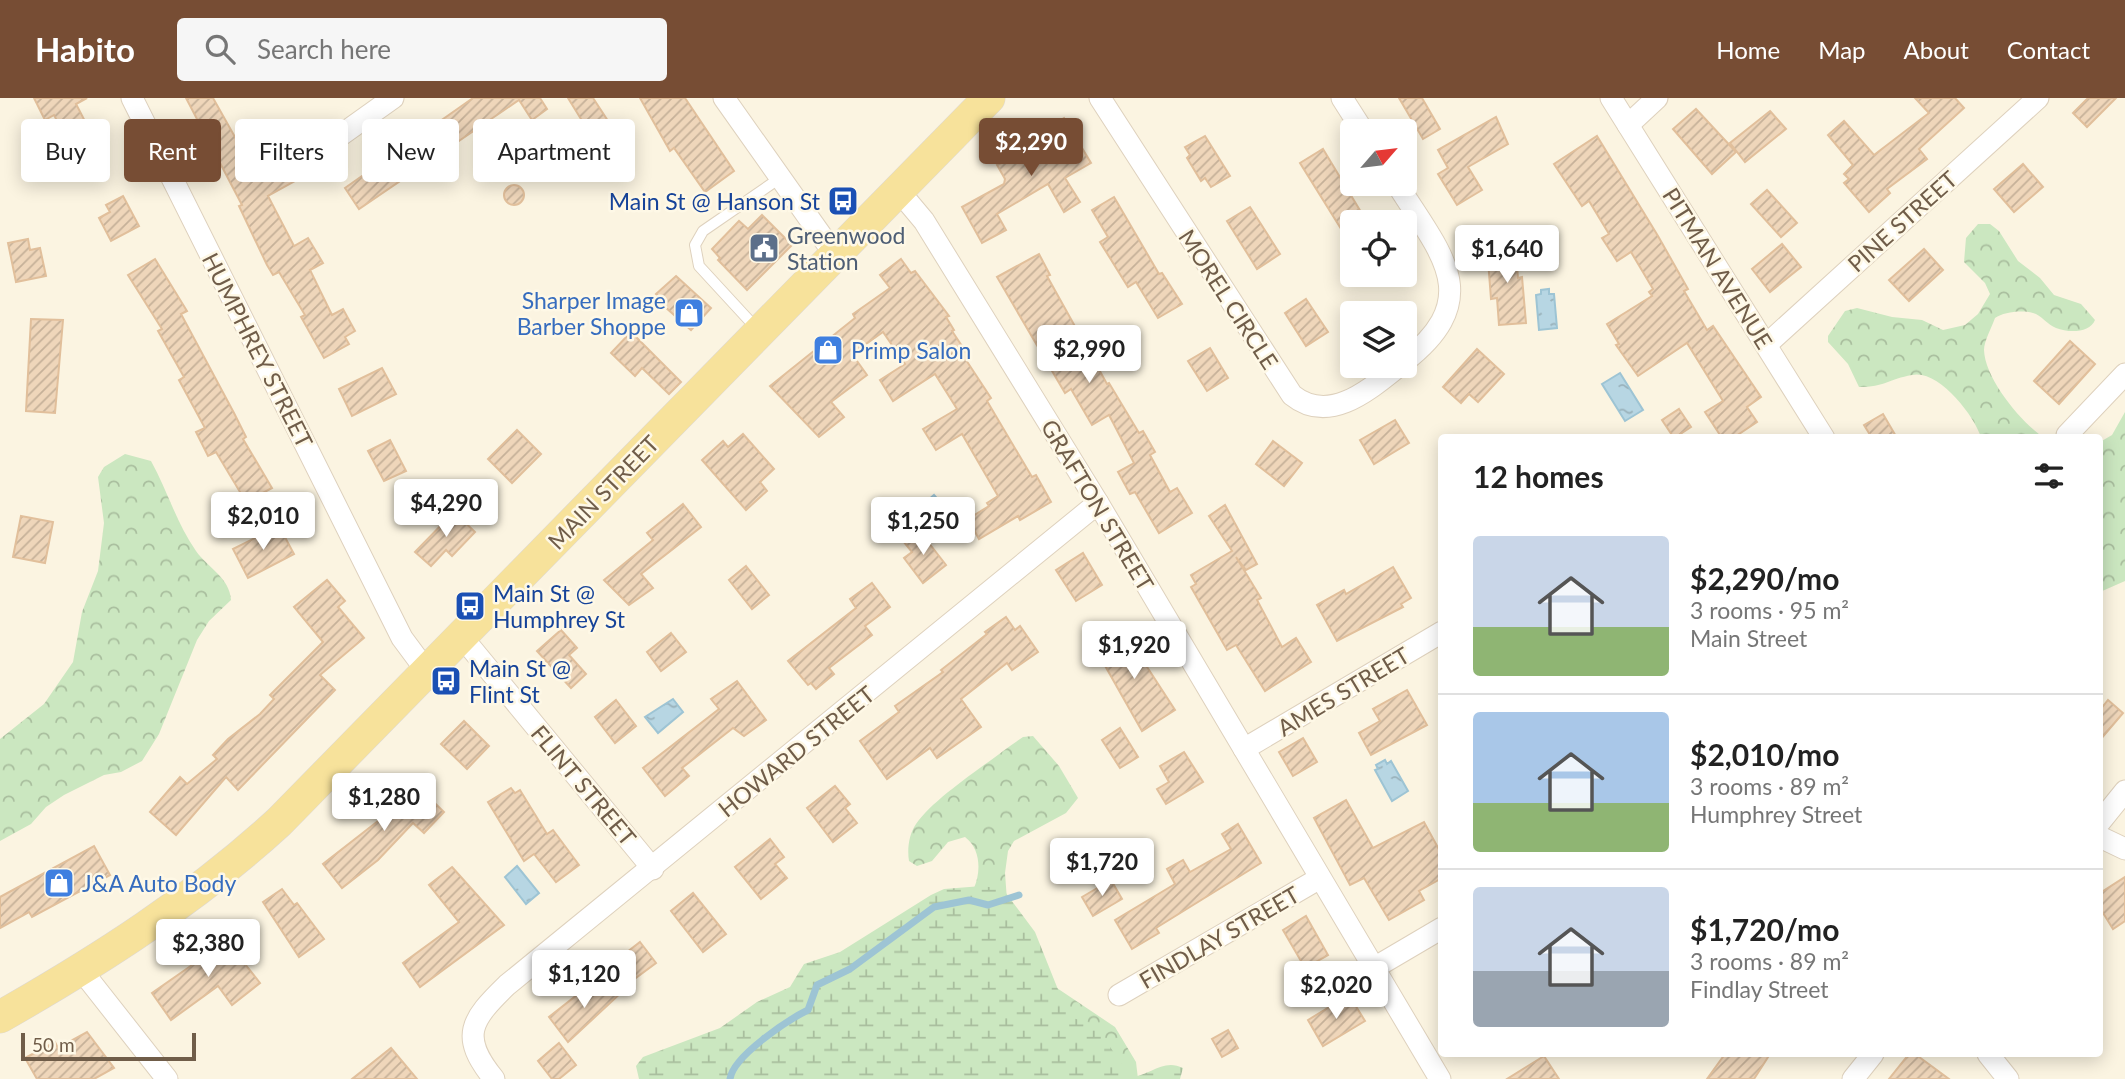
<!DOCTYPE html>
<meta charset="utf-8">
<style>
:root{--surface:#fff;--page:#f6f6f6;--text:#222;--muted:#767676;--line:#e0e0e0;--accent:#774d34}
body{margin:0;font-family:Lato,sans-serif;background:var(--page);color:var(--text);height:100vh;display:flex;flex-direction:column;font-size:26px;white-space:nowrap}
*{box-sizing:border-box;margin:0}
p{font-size:23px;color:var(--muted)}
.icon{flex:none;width:38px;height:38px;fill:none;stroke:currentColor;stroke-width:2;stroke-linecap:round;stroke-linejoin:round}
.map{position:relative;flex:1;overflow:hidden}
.panel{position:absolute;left:1438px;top:336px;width:665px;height:623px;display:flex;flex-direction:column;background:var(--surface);border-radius:7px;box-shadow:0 4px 18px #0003}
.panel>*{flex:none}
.top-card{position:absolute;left:21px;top:21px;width:665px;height:63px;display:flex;gap:14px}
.needle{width:46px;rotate:62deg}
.tools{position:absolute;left:1340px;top:21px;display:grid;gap:14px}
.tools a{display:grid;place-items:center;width:77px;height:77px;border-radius:7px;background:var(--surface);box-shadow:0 4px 18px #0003;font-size:35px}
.scale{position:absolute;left:21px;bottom:18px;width:175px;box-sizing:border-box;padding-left:7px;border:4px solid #705d49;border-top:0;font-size:19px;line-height:24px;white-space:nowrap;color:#705d49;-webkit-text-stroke:5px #fef8e6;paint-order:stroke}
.price{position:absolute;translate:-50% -60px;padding:0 16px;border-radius:7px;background:#fff;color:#222;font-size:23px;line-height:46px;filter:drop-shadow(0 2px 4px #0008)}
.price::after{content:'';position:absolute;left:50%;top:42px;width:21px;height:16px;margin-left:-10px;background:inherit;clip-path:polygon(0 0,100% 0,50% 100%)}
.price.on{background:var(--accent);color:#fff}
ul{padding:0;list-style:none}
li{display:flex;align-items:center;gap:21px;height:175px;padding:0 35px}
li+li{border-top:2px solid var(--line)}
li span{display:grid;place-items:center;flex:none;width:196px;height:140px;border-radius:7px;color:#555}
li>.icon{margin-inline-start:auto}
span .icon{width:84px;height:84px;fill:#fffc;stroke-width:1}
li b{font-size:30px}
h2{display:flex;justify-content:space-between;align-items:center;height:84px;padding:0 35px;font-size:30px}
.tag{padding:0 24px;border-radius:7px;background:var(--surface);box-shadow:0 4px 18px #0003;font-size:24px;line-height:63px}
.tag.on{background:var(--accent);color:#fff}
header{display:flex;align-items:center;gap:42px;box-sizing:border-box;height:98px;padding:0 35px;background:var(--accent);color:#fff}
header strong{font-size:33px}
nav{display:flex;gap:38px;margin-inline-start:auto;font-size:24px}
.search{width:490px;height:63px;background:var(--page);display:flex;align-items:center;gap:18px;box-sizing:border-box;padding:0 24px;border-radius:7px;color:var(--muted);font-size:26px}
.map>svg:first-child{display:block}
</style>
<header>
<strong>Habito</strong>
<div class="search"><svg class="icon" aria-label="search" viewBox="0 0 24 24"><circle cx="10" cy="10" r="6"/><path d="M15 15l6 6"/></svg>Search here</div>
<nav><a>Home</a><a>Map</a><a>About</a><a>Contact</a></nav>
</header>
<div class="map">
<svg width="2125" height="981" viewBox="0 0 2125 981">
<defs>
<pattern id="forest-crowns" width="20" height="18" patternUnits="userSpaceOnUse" patternTransform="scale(1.75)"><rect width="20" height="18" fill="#cbe7c0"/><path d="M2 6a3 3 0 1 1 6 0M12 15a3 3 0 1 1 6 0" fill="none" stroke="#a9be9e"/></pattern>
<pattern id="wetland-marsh" width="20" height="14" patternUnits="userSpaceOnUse" patternTransform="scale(1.75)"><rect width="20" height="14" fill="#cbe7c0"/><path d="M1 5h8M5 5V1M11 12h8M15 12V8" fill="none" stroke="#a9be9e"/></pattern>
<pattern id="water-ripples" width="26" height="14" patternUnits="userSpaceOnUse" patternTransform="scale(1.75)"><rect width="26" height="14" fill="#b7d6e3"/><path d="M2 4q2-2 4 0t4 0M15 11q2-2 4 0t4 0" fill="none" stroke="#99b1ba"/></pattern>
<pattern id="building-hatch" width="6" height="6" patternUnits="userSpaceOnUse" patternTransform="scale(1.75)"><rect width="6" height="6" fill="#efd6ba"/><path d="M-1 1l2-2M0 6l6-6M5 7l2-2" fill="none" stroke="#c6b199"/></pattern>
</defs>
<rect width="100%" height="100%" fill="#fbf4e1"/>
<g fill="url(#forest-crowns)">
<path d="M1978,126H1990L1999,133L2018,163L2040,180L2054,197L2081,206L2095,222C2090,235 2069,235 2056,230C2048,227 2041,217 2033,215C2021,212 2004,214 1995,220C1992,229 1984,243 1984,252C1985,281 2021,324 2043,339H1981C1974,317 1938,271 1912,277C1889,281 1885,289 1859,289L1848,266L1828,244V238L1845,213L1857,210L1892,219L1922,222L1943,232L1965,227L1978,216L1990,196L1985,185L1964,164L1966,140Z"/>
<path d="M2125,314V483L2100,494V344L2112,337Z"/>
<path d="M125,356L151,363C167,392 177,426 196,453C207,469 230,480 231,502L209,523L197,542L159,636L142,663L121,674L104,677L64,697L46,709L31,726L0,743V641L44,606L73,564L82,514L98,473L104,425L98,379L104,369Z"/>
<path d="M1033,638L1059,668L1078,700L1066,715L1014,743L1008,753L1005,775L1008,816L1045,882L1115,929L1136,964L1138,981H748L974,790C981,774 981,751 965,739L948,744L932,763L917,768L909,763C907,751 909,736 916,726C934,700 984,668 1010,648L1023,639Z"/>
</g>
<path fill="url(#wetland-marsh)" d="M982,788L1003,791L1035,834L1069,919L1094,926L1131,979C1150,978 1163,960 1183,970L1180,981H639L636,968L643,959L720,930L757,904L790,889L804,866L840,854L931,797L944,791Z"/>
<g fill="url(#water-ripples)" stroke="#9dc4d4" stroke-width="2">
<path d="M1549,191V196H1554L1557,230L1539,232L1536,197L1541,196V192Z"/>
<path d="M1620,275L1643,312L1625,323L1602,286Z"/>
<path d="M934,397L954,420L957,418L962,424L945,438L920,409Z"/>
<path d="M673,601L683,614L658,635L645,619Z"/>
<path d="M1385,662L1387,666L1391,663L1408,693L1392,703L1375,672L1378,671L1376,667Z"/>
<path d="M517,768L539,795L526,806L505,779Z"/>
</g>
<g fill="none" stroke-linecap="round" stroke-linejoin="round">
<path stroke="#9dc4d4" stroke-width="7" d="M730,981C733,958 788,922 808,912L817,887L850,871L934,809L969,802L988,807L1019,797"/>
</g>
<g fill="url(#building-hatch)" stroke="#e1bf9b" stroke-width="2">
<path d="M34,0H87L76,6L90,33L94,30L108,57L82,71L54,17L45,22Z"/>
<path d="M186,0H213L249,64L284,45L302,79L268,98L294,148L308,140L323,165L310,172L332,217L343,211L355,233L345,239L349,246L324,260L301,219L305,217L279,174L273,177L267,167L239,108L242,107Z"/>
<path d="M473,0H540L547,11L532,22L519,2L359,111L345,90Z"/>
<path d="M568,0H593L608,23L589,34Z"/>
<path d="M640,0H685L734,73L705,94L674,50L670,53Z"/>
<path d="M1399,0H1422L1440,31L1423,41Z"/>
<path d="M1915,0H1955L1964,10L1919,51L1927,61L1887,91L1890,95L1869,114L1844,85L1849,81L1844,76L1853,67L1828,37L1844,23L1874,57L1929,15Z"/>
<path d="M2088,0H2116L2087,29L2073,15Z"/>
<path d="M1696,11L1736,54L1712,76L1673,31Z"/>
<path d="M1770,13L1786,31L1745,64L1730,45Z"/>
<path d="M1496,19L1508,46L1468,69L1482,92L1457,107L1438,76L1448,70L1438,52Z"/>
<path d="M1064,20L1091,65L1065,80L1080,104L1064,114L1048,86L997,116L1006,132L982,145L962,109L1004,86L1005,81L997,67L1027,51L1025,48L1037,41L1035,37Z"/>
<path d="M1205,38L1230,78L1211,89L1205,80L1201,83L1187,60L1190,57L1185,49Z"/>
<path d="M1597,38L1658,138L1688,191L1684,193L1707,232L1713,228L1761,299L1747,309L1757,324L1733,340H1722L1705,314L1723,303L1687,245L1638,278L1616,247L1619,246L1607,226L1652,198L1649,194L1653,191L1631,154L1617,163L1602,140L1609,136L1589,103L1582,108L1554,66Z"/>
<path d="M1323,51L1367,124H1353V150L1300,65Z"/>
<path d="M2023,66L2043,89L2014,114L1994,91Z"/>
<circle cx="514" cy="97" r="10"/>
<path d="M1767,92L1797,125L1781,139L1751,106Z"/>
<path d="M123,98L139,128L111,143L99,120L110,114L106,107Z"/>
<path d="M1114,99L1159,176L1162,175L1182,206L1158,220L1136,184L1128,189L1100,144L1108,139L1092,112Z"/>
<path d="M1250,109L1280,156L1257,171L1227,123Z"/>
<path d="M762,117L792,147L747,192L718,162L720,160L712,151L739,123L748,131Z"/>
<path d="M28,141L30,152L40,150L46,178L16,184L8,145Z"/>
<path d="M1515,143L1518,180L1522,179L1526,225L1499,227L1497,200L1491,201L1488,162L1496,161L1495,144Z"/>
<path d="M1782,146L1801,169L1770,194L1752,171Z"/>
<path d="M1924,151L1943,172L1909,203L1889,182Z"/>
<path d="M1039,156L1050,177L1047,178L1107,286L1109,285L1139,335L1143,333L1155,354L1150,357L1170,394L1177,390L1192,415L1159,435L1135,394L1130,396L1118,374L1134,365L1109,317L1092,327L1071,291L1065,295L997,179Z"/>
<path d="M155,161L187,213L181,216L234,315L246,339L243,341L272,390L246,404L216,354L208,358L196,334L205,330L179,282L184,279L158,233L162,231L128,177Z"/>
<path d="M901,161L911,175L915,173L949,218L946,219L954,232L952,233L970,260L966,262L991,300L987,303L1032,379L1036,377L1051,404L1020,422L1018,418L979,441L968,421L989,408L987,405L998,398L962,336L936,352L923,331L957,311L935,276L893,303L880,282L905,266L883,234L852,256L867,277L831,304L844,319L819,339L770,288L855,220L853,216L890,190L880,177Z"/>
<path d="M676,178L711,210L691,232L664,208L666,205L656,196Z"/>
<path d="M1306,201L1328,234L1306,248L1285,215Z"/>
<path d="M31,221L63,222L55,315L26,313Z"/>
<path d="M631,234L681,284L669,296L642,270L635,278L611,255Z"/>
<path d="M2070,243L2095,266L2059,306L2034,283Z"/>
<path d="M1210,250L1228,280L1207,293L1188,263Z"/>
<path d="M1477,251L1504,276L1478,304L1469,296L1461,305L1443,289Z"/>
<path d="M382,270L396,296L352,318L339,291Z"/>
<path d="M1679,311L1691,329L1674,340L1662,322Z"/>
<path d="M1883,316L1897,340H1872L1864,327Z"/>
<path d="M1395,322L1409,345L1374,366L1360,342Z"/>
<path d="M517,332L541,356L512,385L488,361Z"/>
<path d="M743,336L774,371L760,384L767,393L746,412L702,362L723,343L728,349Z"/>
<path d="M390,342L406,373L384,383L368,353Z"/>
<path d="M1273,343L1302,365L1284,388L1256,366Z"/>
<path d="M683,406L701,429L641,476L653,490L629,507L604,482L653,442L647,435Z"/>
<path d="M1225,407L1257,466L1246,472L1236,459L1261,500L1257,502L1282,549L1296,540L1311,564L1265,593L1236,547L1227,552L1191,489L1196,486L1191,477L1232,453L1209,418Z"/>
<path d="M454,414L475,434L452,458L446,452L431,468L415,454Z"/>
<path d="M21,418L53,424L45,465L13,459Z"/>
<path d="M279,428L294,456L248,480L233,451Z"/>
<path d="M918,431L946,467L923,485L904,460L912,454L903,443Z"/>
<path d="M1083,455L1102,487L1076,503L1056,472Z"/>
<path d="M746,468L769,497L752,511L729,482Z"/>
<path d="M1393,469L1411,500L1401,506L1403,509L1337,543L1317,507L1344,492L1346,496Z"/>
<path d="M327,482L345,503L338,509L364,540L320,577L335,592L238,692L226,679L176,737L150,714L180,679L187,686L217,661L213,657L228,641L260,616L274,601L270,597L323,544L294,509Z"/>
<path d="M872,485L890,509L865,528L872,537L829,570L834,576L816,591L811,585L808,587L788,563L856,510L850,501Z"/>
<path d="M1006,519L1015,532L1020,528L1038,554L1012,572L1007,565L961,601L981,629L937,660L930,650L887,681L860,643L899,614L895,608L943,574L941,572L987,536L985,534Z"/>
<path d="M561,532L577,550L569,557L586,576L571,590L537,553Z"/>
<path d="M1123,532L1175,612L1142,633L1095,550Z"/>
<path d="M671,535L686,554L661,573L647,554Z"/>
<path d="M737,583L766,622L744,638L733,630L682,670L689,678L665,698L643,670L719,611L711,601Z"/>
<path d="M1407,592L1427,627L1371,657L1359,635L1380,623L1373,611Z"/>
<path d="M616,602L636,628L615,645L595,619Z"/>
<path d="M2108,602L2123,615L2100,642V612Z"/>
<path d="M464,623L489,648L467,671L441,646Z"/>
<path d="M1120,630L1138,659L1120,670L1102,642Z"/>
<path d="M1303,640L1317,664L1293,678L1279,654Z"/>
<path d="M1184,654L1203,684L1166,706L1157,691L1169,684L1160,668Z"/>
<path d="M413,684L444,714L424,735L413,725L378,762L342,790L323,766L387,716L381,711L404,687L407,690Z"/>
<path d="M835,688L850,706L845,710L857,725L833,744L807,710Z"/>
<path d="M511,690L515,695L520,692L547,736L553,732L579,767L556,784L534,756L524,763L488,704Z"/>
<path d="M1346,702L1373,750L1424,724L1442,757V780L1419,793L1424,802L1389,822L1364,780L1350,787L1314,720Z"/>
<path d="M1238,726L1261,765L1156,830L1159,835L1132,851L1115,822L1175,786L1167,771L1183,762L1190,774L1231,751L1222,736Z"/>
<path d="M770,741L784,759L775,766L787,780L761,801L735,769Z"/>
<path d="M94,748L110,777L32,819L29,814L0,830V799Z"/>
<path d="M452,769L504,827L420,889L403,865L459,824L429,787Z"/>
<path d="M2125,779V823L2113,831L2100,810V795Z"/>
<path d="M1111,782L1122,801L1093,818L1082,799Z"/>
<path d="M282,791L294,807L297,805L324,841L299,859L263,804Z"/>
<path d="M693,795L726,836L703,854L671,813Z"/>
<path d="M1306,818L1328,857L1305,870L1283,832Z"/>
<path d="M221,836L260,885L232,907L218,888L171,922L152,895L205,858L200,852Z"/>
<path d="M640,844L656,865L633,882L617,862Z"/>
<path d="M613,880L623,893L568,944L549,919L577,897L583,905Z"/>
<path d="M1349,897L1365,923L1323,948L1308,922Z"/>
<path d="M1228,932L1238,950L1222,959L1212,941Z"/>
<path d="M87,934L114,970L94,981H37L25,960L55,944L58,950Z"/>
<path d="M559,945L576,967L559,981H552L538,963Z"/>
<path d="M391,950L417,981H352Z"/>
<path d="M1725,956H1770L1754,981H1707Z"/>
<path d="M1909,956H1915L1949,981H1889Z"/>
<path d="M1544,958L1559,981H1507Z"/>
</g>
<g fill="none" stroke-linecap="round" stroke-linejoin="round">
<g stroke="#ded1bd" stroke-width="12">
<path id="service" d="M757,231L699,168L695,147L703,133L780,80"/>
</g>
<g stroke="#ded1bd" stroke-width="23">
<g id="minor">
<path d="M132,0L402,540L428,575"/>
<path d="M724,0L835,157"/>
<path d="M1100,0L1292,297C1329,327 1369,292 1399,268"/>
<path d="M1342,0L1363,33"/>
<path d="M1611,0L1824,340"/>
<path d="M1628,27L1657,0"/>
<path d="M306,62L393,0"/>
<path d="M1397,86C1439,154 1487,199 1405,263"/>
<path d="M898,92L924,123L1098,405L1440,981"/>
<path d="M1766,247L2038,0"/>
<path d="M2067,337L2125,276"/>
<path d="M462,539L653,771"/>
<path d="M1244,651L1442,534"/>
<path d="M2100,724L2125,693"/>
<path d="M2100,739L2125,751"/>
<path d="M1374,870L1442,830"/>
<path d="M82,873L167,981"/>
<path d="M1119,897L1320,780"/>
<path d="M1988,956L2008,981"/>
<path d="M494,981C459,938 471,922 507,887L1098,405"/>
<path d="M1853,981L1873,956"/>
</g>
</g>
<g stroke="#ddd8d3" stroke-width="33">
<path id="primary" d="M0,919C100,862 194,802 279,724L989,0"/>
</g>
<use href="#service" stroke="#fff" stroke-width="10"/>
<use href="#minor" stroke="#fff" stroke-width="21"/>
<use href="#primary" stroke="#f7e29b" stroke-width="32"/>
</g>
<defs>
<g id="bus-square" transform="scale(1.575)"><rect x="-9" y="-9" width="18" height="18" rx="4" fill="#1a4fb4" stroke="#fef8e6"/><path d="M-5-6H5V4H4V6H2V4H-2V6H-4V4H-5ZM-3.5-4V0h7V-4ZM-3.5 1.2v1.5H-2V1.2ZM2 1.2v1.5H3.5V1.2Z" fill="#fff"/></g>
<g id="civic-square" transform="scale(1.575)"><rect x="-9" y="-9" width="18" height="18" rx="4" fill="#5c6f8a" stroke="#fef8e6"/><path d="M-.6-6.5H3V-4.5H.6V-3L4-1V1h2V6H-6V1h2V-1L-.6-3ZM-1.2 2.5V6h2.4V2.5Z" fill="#fff"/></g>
<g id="shop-square" transform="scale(1.575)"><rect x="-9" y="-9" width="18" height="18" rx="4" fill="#3f7fe0" stroke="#fef8e6"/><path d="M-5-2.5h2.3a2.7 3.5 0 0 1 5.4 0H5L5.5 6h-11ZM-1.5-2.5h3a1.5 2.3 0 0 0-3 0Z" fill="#fff"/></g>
</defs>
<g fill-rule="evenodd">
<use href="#bus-square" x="843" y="103"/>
<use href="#civic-square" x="764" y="150"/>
<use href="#shop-square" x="689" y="215"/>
<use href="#shop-square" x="828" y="252"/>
<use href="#bus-square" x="470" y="508"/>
<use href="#bus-square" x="446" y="583"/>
<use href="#shop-square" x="59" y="785"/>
</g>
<g text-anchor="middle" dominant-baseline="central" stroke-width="5" stroke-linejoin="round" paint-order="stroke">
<g font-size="23" fill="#164399" stroke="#fef8e6" text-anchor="start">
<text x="820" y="103" text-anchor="end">Main St @ Hanson St</text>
<text x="493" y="495">Main St @<tspan x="493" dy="26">Humphrey St</tspan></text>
<text x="469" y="570">Main St @<tspan x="469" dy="26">Flint St</tspan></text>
</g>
<g font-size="23" fill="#705d49" stroke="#fef8e6">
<text transform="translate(1902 123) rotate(-42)">PINE STREET</text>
<text transform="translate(1718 170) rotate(58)">PITMAN AVENUE</text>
<text transform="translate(1229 201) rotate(57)">MOREL CIRCLE</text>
<text transform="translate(258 252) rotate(63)">HUMPHREY STREET</text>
<text transform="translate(603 394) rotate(-46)">MAIN STREET</text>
<text transform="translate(1098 407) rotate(59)">GRAFTON STREET</text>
<text transform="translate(1343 593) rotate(-31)">AMES STREET</text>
<text transform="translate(796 653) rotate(-39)">HOWARD STREET</text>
<text transform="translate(584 687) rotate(50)">FLINT STREET</text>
<text transform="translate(1219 839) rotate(-30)">FINDLAY STREET</text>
</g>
<g font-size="23" fill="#4e5e75" stroke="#fef8e6" text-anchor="start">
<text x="787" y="137">Greenwood<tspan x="787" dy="26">Station</tspan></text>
</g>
<g font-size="23" fill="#366cbe" stroke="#fef8e6" text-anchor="start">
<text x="666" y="202" text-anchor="end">Sharper Image<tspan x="666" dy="26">Barber Shoppe</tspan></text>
<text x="851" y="252">Primp Salon</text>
<text x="82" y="785">J&amp;A Auto Body</text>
</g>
</g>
</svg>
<div class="tools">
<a><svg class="needle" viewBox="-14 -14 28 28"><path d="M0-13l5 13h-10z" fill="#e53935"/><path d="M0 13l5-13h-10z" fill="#767676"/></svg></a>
<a><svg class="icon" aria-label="locate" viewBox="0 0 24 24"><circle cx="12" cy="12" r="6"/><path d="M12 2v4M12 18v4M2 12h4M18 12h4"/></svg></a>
<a><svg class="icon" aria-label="layers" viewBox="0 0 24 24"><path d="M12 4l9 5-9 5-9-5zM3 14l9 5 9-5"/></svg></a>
</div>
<div class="scale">50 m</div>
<b class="price on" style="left:1031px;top:80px">$2,290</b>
<b class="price" style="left:1507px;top:187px">$1,640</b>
<b class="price" style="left:1089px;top:287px">$2,990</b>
<b class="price" style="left:446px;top:441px">$4,290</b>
<b class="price" style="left:263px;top:454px">$2,010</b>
<b class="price" style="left:923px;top:459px">$1,250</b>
<b class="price" style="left:1134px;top:583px">$1,920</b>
<b class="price" style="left:384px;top:735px">$1,280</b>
<b class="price" style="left:1102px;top:800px">$1,720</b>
<b class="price" style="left:208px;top:881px">$2,380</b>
<b class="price" style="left:584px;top:912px">$1,120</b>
<b class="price" style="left:1336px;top:923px">$2,020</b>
<div class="top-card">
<a class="tag">Buy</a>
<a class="tag on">Rent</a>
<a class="tag">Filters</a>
<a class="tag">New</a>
<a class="tag">Apartment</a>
</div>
<section class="panel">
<h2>12 homes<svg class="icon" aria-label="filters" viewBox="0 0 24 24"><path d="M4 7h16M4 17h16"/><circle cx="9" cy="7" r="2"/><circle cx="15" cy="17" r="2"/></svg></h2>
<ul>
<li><span style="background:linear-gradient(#c9d6e8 65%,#8fb573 0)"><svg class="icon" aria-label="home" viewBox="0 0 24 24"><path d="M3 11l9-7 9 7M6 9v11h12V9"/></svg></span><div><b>$2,290/mo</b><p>3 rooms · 95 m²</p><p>Main Street</p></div></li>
<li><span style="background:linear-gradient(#a9c7e8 65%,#8fb573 0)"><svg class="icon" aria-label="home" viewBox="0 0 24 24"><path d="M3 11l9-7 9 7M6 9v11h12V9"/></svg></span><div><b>$2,010/mo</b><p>3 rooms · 89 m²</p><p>Humphrey Street</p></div></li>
<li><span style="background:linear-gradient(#c9d6e8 60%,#9aa5b1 0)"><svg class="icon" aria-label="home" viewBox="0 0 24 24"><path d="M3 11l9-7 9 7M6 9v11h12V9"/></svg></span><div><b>$1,720/mo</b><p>3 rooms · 89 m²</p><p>Findlay Street</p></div></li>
</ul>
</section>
</div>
